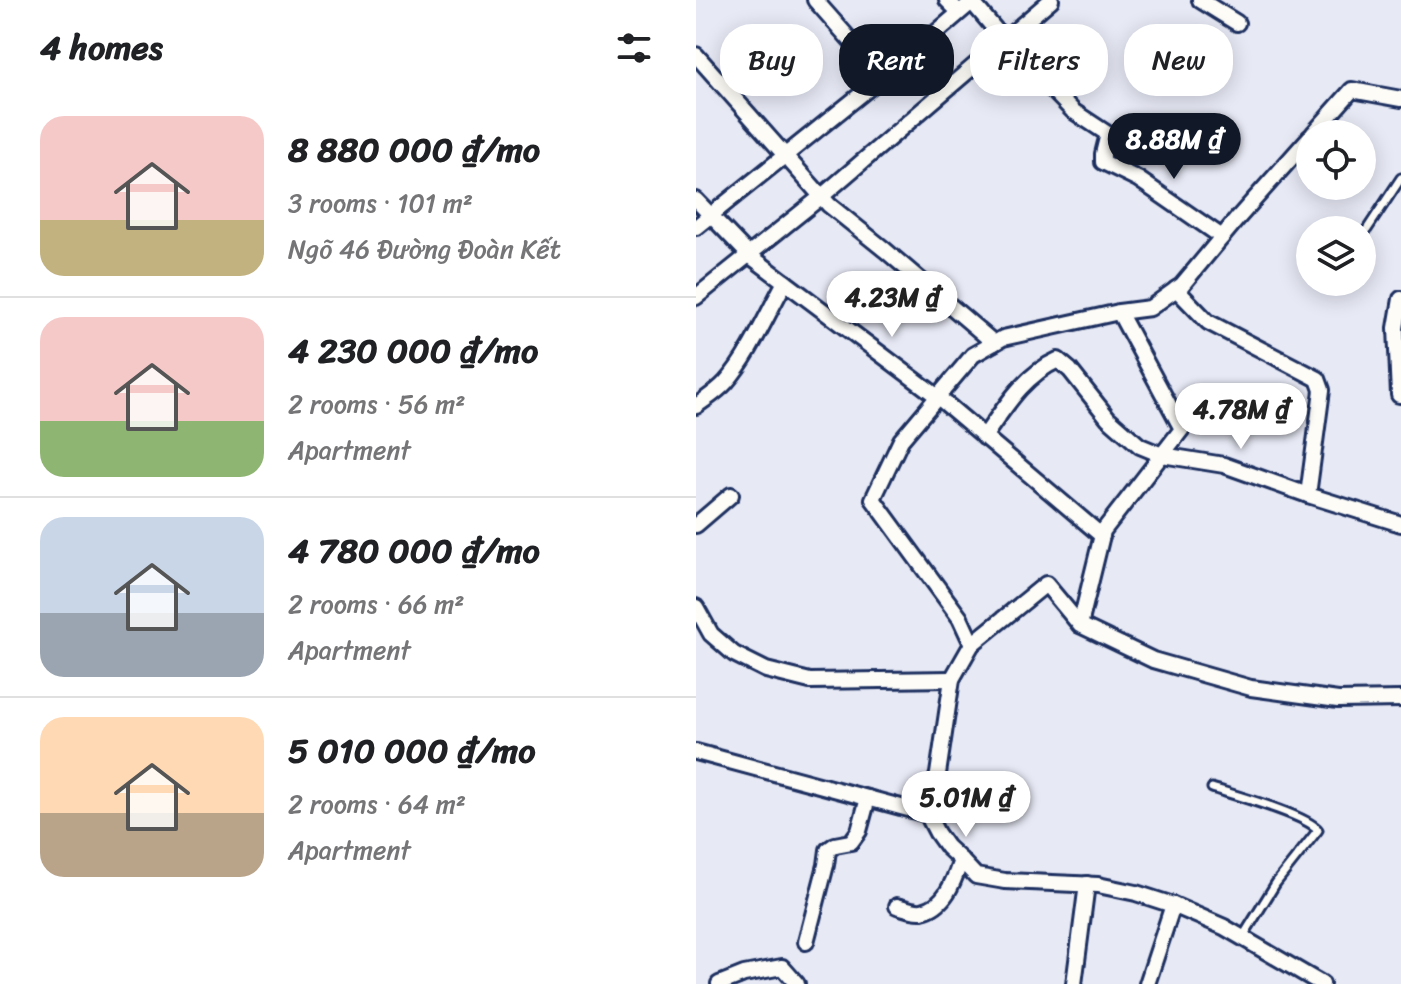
<!DOCTYPE html>
<meta charset="utf-8">
<style>
:root{--surface:#fff;--page:#f6f6f6;--text:#202124;--muted:#757577;--line:#e0e0e0;--accent:#111827}
body{margin:0;font-family:Sriracha,sans-serif;background:var(--page);color:var(--text);height:100vh;display:flex;flex-direction:column;font-size:30px;white-space:nowrap}
*{box-sizing:border-box;margin:0}
p{font-size:26px;color:var(--muted)}
.icon{flex:none;width:44px;height:44px;fill:none;stroke:currentColor;stroke-width:2;stroke-linecap:round;stroke-linejoin:round}
.map{position:relative;flex:1;overflow:hidden}
.sheet{display:flex;flex-direction:column;background:var(--surface);width:696px}
.sheet>*{flex:none}
.guide{position:absolute;left:24px;top:24px;width:560px;height:72px;display:flex;gap:16px}
.tools{position:absolute;left:600px;top:120px;display:grid;gap:16px}
.tools a{display:grid;place-items:center;width:80px;height:80px;border-radius:50%;background:var(--surface);box-shadow:0 4px 20px #0003;font-size:40px}
.price{position:absolute;translate:-50% -68px;padding:0 18px;border-radius:28px;background:#fff;color:#222;font-size:26px;line-height:52px;filter:drop-shadow(0 2px 4px #0008)}
.price::after{content:'';position:absolute;left:50%;top:48px;width:24px;height:18px;margin-left:-12px;background:inherit;clip-path:polygon(0 0,100% 0,50% 100%)}
.price.current{background:var(--accent);color:#fff}
ul{padding:0;list-style:none}
li{display:flex;align-items:center;gap:24px;height:200px;padding:0 40px}
li+li{border-top:2px solid var(--line)}
li span{display:grid;place-items:center;flex:none;width:224px;height:160px;border-radius:24px;color:#555}
li>.icon{margin-inline-start:auto}
span .icon{width:96px;height:96px;fill:#fffc;stroke-width:1}
li b{font-size:34px}
h2{display:flex;justify-content:space-between;align-items:center;height:96px;padding:0 40px;font-size:34px}
.tag{padding:0 28px;border-radius:32px;background:var(--surface);box-shadow:0 4px 20px #0003;font-size:28px;line-height:72px}
.tag.current{background:var(--accent);color:#fff}
main{display:flex;flex:1;min-height:0}
.map>svg:first-child{display:block}
</style>
<main>
<section class="sheet">
<h2>4 homes<svg class="icon" aria-label="filters" viewBox="0 0 24 24"><path d="M4 7h16M4 17h16"/><circle cx="9" cy="7" r="2"/><circle cx="15" cy="17" r="2"/></svg></h2>
<ul>
<li><span style="background:linear-gradient(#f6c9c9 65%,#c2b280 0)"><svg class="icon" aria-label="home" viewBox="0 0 24 24"><path d="M3 11l9-7 9 7M6 9v11h12V9"/></svg></span><div><b>8 880 000 ₫/mo</b><p>3 rooms · 101 m²</p><p>Ngõ 46 Đường Đoàn Kết</p></div></li>
<li><span style="background:linear-gradient(#f6c9c9 65%,#8fb573 0)"><svg class="icon" aria-label="home" viewBox="0 0 24 24"><path d="M3 11l9-7 9 7M6 9v11h12V9"/></svg></span><div><b>4 230 000 ₫/mo</b><p>2 rooms · 56 m²</p><p>Apartment</p></div></li>
<li><span style="background:linear-gradient(#c9d6e8 60%,#9aa5b1 0)"><svg class="icon" aria-label="home" viewBox="0 0 24 24"><path d="M3 11l9-7 9 7M6 9v11h12V9"/></svg></span><div><b>4 780 000 ₫/mo</b><p>2 rooms · 66 m²</p><p>Apartment</p></div></li>
<li><span style="background:linear-gradient(#ffd9b3 60%,#b9a48a 0)"><svg class="icon" aria-label="home" viewBox="0 0 24 24"><path d="M3 11l9-7 9 7M6 9v11h12V9"/></svg></span><div><b>5 010 000 ₫/mo</b><p>2 rooms · 64 m²</p><p>Apartment</p></div></li>
</ul>
</section>
<div class="map">
<svg width="705" height="984" viewBox="0 0 705 984">
<rect width="100%" height="100%" fill="#e7e9f5"/>
<filter id="ink" filterUnits="userSpaceOnUse"><feTurbulence type="fractalNoise" baseFrequency=".0125" numOctaves="2"/><feDisplacementMap in="SourceGraphic" scale="16" xChannelSelector="R" yChannelSelector="G"/><feConvolveMatrix kernelMatrix="1 2 1 2 8 2 1 2 1" color-interpolation-filters="sRGB"/></filter>
<g filter="url(#ink)">
<g fill="none" stroke-linecap="round" stroke-linejoin="round">
<g stroke="#1b2f5e" stroke-width="13">
<g id="service">
<path d="M666,237L705,178"/>
<path d="M516,788C538,795 611,815 622,830L580,883L546,938"/>
</g>
</g>
<g stroke="#1b2f5e" stroke-width="20">
<g id="minor">
<path d="M119,0L187,77"/>
<path d="M251,0L263,12"/>
<path d="M504,0L541,23"/>
<path d="M276,2L308,40L377,111L412,134L407,154V162L442,179L526,237"/>
<path d="M0,55L133,205L189,250L298,343"/>
<path d="M617,134L656,90L705,99"/>
<path d="M614,137L541,219L486,285L454,308L423,312L307,338L277,355L205,440L177,499L264,618L276,644L256,679L242,774L235,796L231,814L241,833L251,847L265,860L280,876L309,881L402,885L440,893L477,905L528,927L626,984"/>
<path d="M0,200L53,255L242,397L406,536"/>
<path d="M0,227L214,55L278,0"/>
<path d="M480,289L512,322L622,379L626,390L612,495L705,524"/>
<path d="M0,297L126,196L355,0"/>
<path d="M705,299L700,328L703,395H705"/>
<path d="M0,406C11,398 22,391 30,382C54,355 71,314 89,282"/>
<path d="M288,437C309,407 328,375 362,360L374,370L412,418L444,446L466,455L528,465L612,495"/>
<path d="M0,525L35,495"/>
<path d="M0,607L15,634L38,654L70,670L114,681L256,679"/>
<path d="M384,625L407,531L486,429L423,312"/>
<path d="M276,644L350,584L384,625L457,660L555,688L642,700L705,699"/>
<path d="M0,752L231,814"/>
<path d="M201,906C208,908 219,912 226,911C250,906 258,880 265,860"/>
<path d="M110,942L130,865L132,850L139,845L155,842L163,831L172,798"/>
<path d="M23,984L48,974L86,967L101,984"/>
<path d="M378,984L391,884"/>
<path d="M451,984L477,905"/>
</g>
</g>
<use href="#service" stroke="#fdfcf7" stroke-width="7"/>
<use href="#minor" stroke="#fdfcf7" stroke-width="14"/>
</g>
</g>
</svg>
<div class="tools">
<a><svg class="icon" aria-label="locate" viewBox="0 0 24 24"><circle cx="12" cy="12" r="6"/><path d="M12 2v4M12 18v4M2 12h4M18 12h4"/></svg></a>
<a><svg class="icon" aria-label="layers" viewBox="0 0 24 24"><path d="M12 4l9 5-9 5-9-5zM3 14l9 5 9-5"/></svg></a>
</div>
<b class="price current" style="left:478px;top:181px">8.88M ₫</b>
<b class="price" style="left:196px;top:339px">4.23M ₫</b>
<b class="price" style="left:545px;top:451px">4.78M ₫</b>
<b class="price" style="left:270px;top:839px">5.01M ₫</b>
<div class="guide">
<a class="tag">Buy</a>
<a class="tag current">Rent</a>
<a class="tag">Filters</a>
<a class="tag">New</a>
</div>
</div>
</main>
